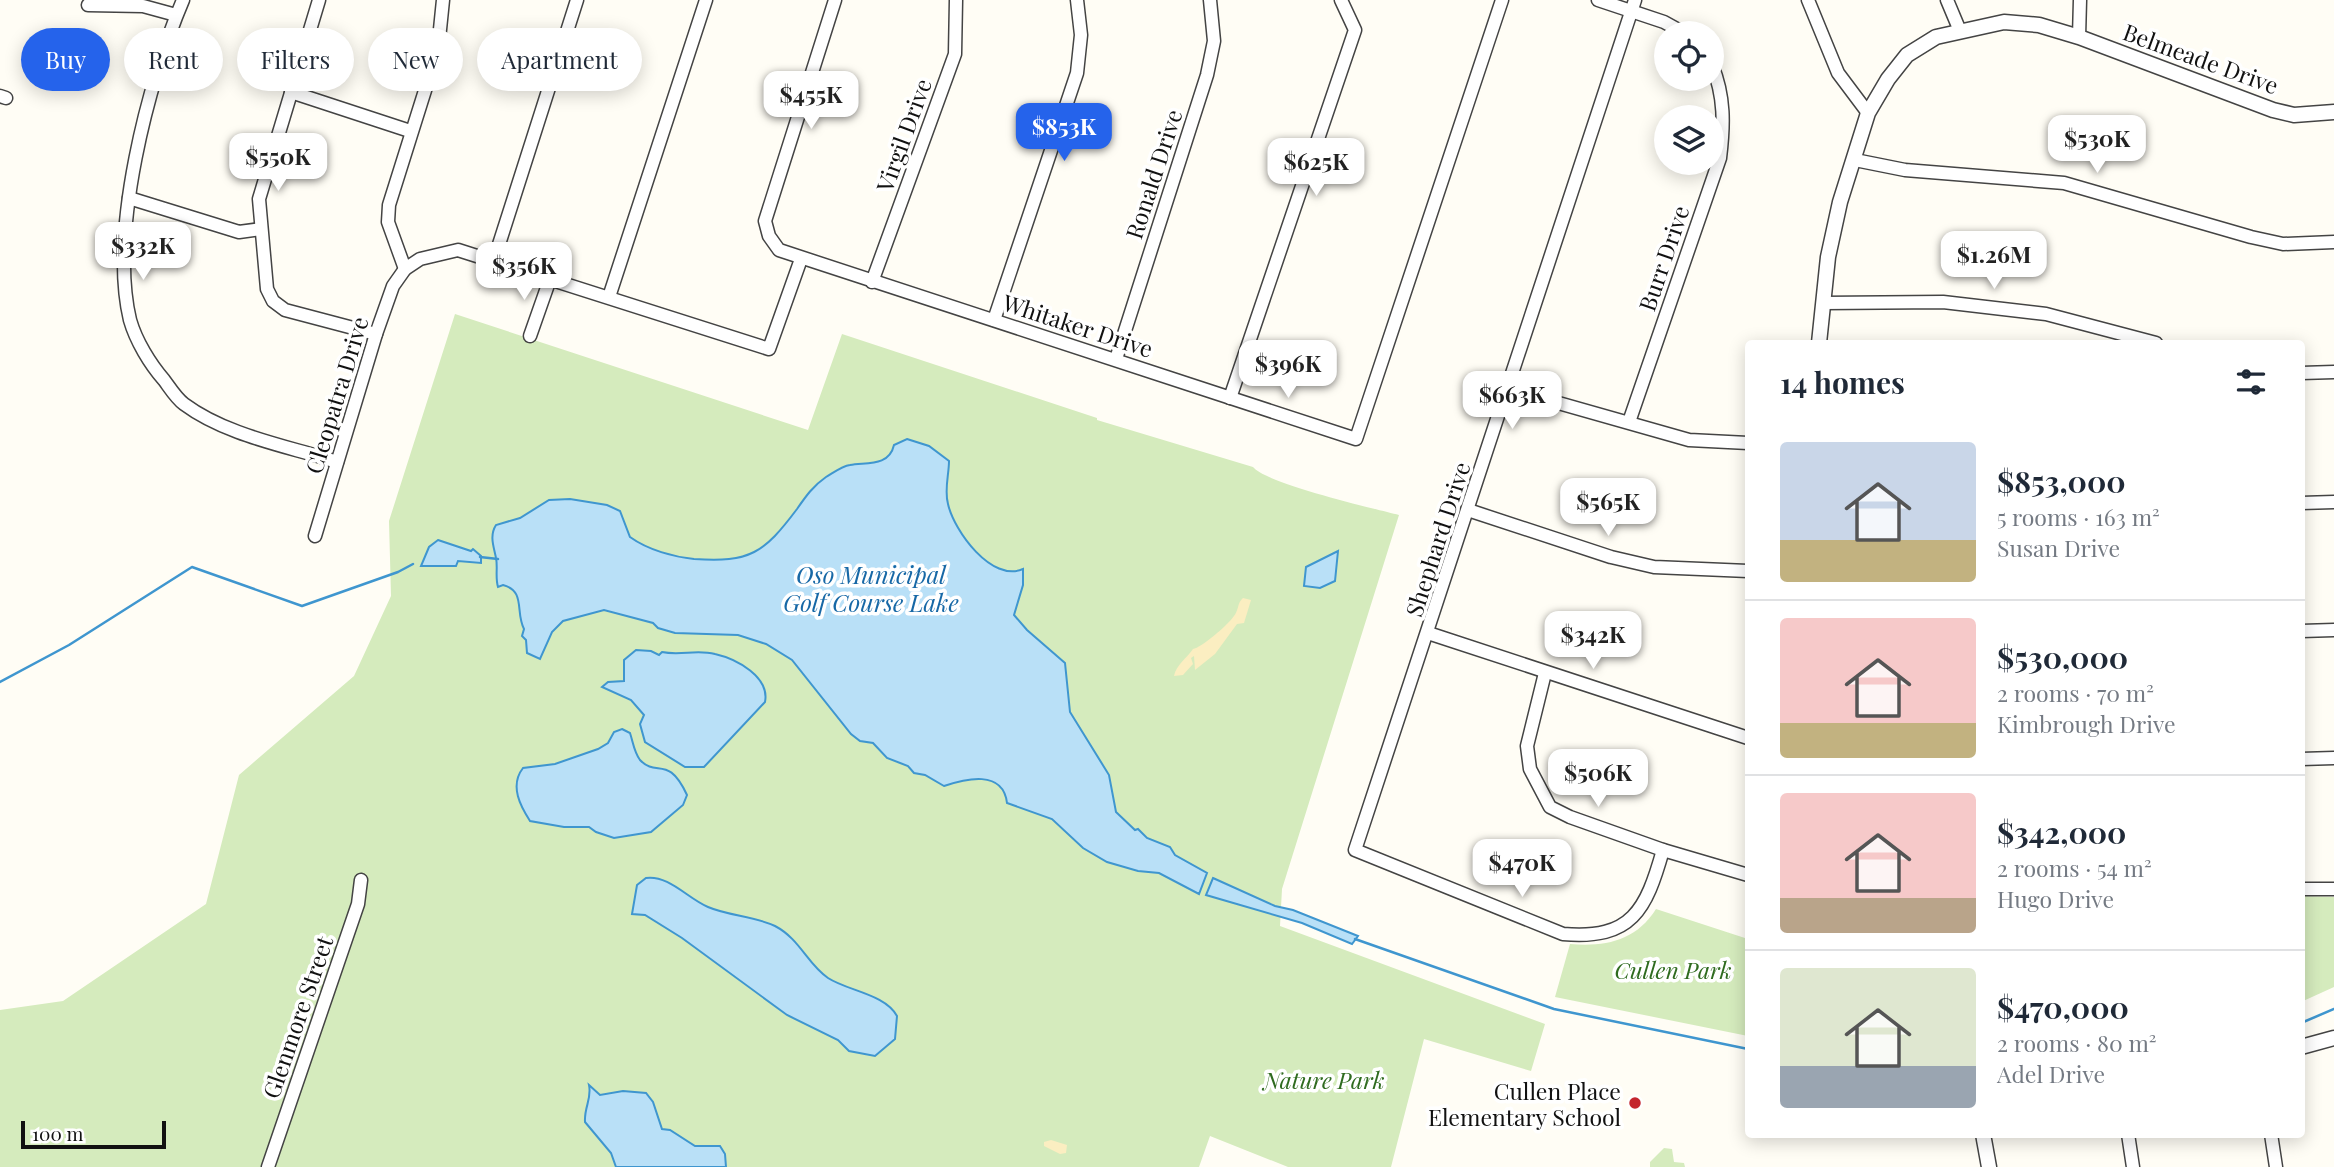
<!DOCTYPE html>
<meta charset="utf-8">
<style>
:root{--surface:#fff;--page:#f2f2f3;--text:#1f2937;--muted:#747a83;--line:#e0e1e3;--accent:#2563eb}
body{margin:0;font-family:"Playfair Display",serif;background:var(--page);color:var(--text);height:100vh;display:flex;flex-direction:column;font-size:26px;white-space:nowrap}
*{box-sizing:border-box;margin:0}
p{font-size:23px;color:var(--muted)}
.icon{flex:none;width:38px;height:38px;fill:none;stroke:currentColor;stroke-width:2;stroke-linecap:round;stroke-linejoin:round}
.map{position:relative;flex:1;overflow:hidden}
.sheet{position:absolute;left:1745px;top:340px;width:560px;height:798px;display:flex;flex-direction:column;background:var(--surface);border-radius:7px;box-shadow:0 4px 18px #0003}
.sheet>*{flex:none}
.banner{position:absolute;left:21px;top:28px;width:665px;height:63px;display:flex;gap:14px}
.fabs{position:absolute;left:1654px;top:21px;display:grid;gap:14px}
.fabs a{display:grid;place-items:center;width:70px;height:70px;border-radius:50%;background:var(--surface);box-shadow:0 4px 18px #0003;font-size:35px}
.scale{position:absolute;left:21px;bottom:18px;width:145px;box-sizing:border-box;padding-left:7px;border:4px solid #111;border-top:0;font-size:19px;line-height:24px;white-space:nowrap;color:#111;-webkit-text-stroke:5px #fff;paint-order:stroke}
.price{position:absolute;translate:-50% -60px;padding:0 16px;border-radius:14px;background:#fff;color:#222;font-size:23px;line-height:46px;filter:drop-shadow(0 2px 4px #0008)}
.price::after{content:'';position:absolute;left:50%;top:42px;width:21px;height:16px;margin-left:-10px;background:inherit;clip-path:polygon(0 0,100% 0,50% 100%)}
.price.active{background:var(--accent);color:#fff}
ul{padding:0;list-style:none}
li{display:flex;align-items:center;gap:21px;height:175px;padding:0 35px}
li+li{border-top:2px solid var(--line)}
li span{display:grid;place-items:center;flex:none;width:196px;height:140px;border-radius:7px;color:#555}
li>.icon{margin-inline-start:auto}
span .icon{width:84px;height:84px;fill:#fffc;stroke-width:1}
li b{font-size:30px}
h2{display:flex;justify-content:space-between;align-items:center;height:84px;padding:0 35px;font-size:30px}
.pill{padding:0 24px;border-radius:32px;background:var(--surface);box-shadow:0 4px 18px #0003;font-size:24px;line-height:63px}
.pill.active{background:var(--accent);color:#fff}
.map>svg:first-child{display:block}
</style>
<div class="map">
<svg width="2334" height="1167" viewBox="0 0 2334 1167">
<rect width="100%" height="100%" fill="#fffdf5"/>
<g fill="#d5ebbd">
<path d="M455,314L808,430L842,334L1097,418V420L1253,467C1267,484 1372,508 1399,515L1282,889L1280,926L1545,1024L1531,1071L1424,1039L1391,1167H1288L1210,1136L1199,1167H0V1010L63,1001L206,904L239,775L354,676L391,596L389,521Z"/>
<path d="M2301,896L2334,897V987L2301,1002Z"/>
<path d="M1656,909L1748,939V1036L1555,997L1570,944C1605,947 1636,941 1656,909Z"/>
<path d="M1664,1148L1672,1149L1674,1162L1684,1163L1685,1167H1650V1162Z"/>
</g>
<g fill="#fbeec1">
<path d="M1243,598L1251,600L1244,623L1237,624L1215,654L1195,670L1194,656L1191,658L1193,664L1183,675L1174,676C1176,665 1187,658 1193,649C1201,648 1228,625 1234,616C1239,610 1237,603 1243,598Z"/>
<path d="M1051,1140L1067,1145L1066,1153L1060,1154L1044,1146V1142Z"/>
</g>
<g fill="#b9e0f7" stroke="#3f96cf" stroke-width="2">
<path d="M907,439L929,446L949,461C949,475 944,490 948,504C954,531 992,583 1023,569V585L1014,615L1027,630L1065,663L1070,712L1109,775L1116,812L1135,830L1138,829L1147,838L1170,847L1175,855L1207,873L1199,894L1159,873L1138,871L1107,862L1083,848L1052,819L1007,803C1003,769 965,779 944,786L925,775L914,773L908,766L887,758L873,743L860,741L851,734L792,660L766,644L738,635L675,633L658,628L653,623L604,610L563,621L552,632L540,659L527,653L526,640L522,636L524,629C515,612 526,591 503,585L498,587C495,577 498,567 496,558C494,547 489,536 496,525L520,518L549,500L570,499L607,505L620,511L630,537C648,550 674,557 694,559C750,563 764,553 797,509C806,496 813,486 826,477C833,473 842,466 850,465C866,462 889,467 894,445Z"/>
<path d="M438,540L471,551L473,549L481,556V563L458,561L456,566H421L429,547Z"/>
<path d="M1338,551L1335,581L1320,588L1304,586L1306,567Z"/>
<path d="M636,650L651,651L659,655L662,652C681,656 696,649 715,654C737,659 770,677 765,702L704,767H685L645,742L640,724L644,715L631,700L602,687L608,682L624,681V660Z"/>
<path d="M622,729L630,733C633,742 634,752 640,760C657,778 668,754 687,795L683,805L651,832L614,838L596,832L589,827H564L530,821C521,807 509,786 523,768L555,764L598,749L608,743L614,732Z"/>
<path d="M646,878C669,875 687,898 708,907C729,916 754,916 775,926C800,939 808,965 828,978C848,991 885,994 897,1016L895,1039L875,1056L849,1051L838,1040L787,1015L682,938L645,915L632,914L637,885Z"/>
<path d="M1213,878L1275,906L1293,910L1358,936L1352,944L1302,923L1206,895Z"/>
<path d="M589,1085L600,1095L623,1091L646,1093L653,1102L662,1129L670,1130L695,1146H720L725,1154L726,1167H616L611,1153L585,1122C584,1107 592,1099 589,1085Z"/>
</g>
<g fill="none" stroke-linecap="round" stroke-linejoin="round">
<g stroke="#3f96cf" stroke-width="2.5">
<path d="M480,557L498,559"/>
<path d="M0,682L69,645L192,567L302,606L398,572L413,564"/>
<path d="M1355,939L1554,1009L1748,1049"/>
<path d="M2301,1023L2334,1009"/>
</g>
<g stroke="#444" stroke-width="15">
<g id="minor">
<path d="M183,0C148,82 109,233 130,320C136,341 150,364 164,380C170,388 176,398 184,404C227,436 288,446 337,462"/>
<path d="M319,0L259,199L267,289L273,301L285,310L376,334"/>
<path d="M835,0L765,221L769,236L779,250L1356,439L1502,0"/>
<path d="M1598,0L1664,22L1684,33"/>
<path d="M1635,0L1355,850L1563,934C1632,940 1646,910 1663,850"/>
<path d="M1808,0L1838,73L1868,113"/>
<path d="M1947,0L1960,31"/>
<path d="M88,5L143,6L176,15"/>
<path d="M2079,37L2080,0"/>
<path d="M291,92L410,131"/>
<path d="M0,96L6,98"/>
<path d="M1855,160L1905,170L2064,183L2251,237L2283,244L2334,242"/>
<path d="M129,198L239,232L261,229"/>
<path d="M494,260L577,0"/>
<path d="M405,269L388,222L389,205L438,49L443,0"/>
<path d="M872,282L955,54L956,0"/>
<path d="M609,297L706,0"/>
<path d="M1823,303L1943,302L2046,314L2156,343"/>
<path d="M994,320L1077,73L1081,35L1077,0"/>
<path d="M530,336L550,279"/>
<path d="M1116,359L1207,75L1214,41L1210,0"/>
<path d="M2301,373L2334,372"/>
<path d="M1509,389L1689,440L1748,443"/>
<path d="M1230,398L1355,30L1341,0"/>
<path d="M1629,422L1720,158C1724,125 1725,97 1712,65"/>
<path d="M2301,503L2334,502"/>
<path d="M1468,510L1611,557L1654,567L1748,571"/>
<path d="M315,536L376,334L393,286L405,269L420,259L458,250L769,349L801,259"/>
<path d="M2301,631L2334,630"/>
<path d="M1428,633L1748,738"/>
<path d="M1545,673L1527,746L1530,769L1550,807L1570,817L1663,850L1748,875"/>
<path d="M2301,759L2334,758"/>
<path d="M2301,889H2334"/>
<path d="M2128,1134L2133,1167"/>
<path d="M2271,1134L2276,1167"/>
<path d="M268,1167L358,904L361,880"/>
</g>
</g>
<g stroke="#444" stroke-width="17">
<g id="tertiary">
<path d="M1819,343L1828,257L1840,202L1868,113L1888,79L1907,55L1936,37L2004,22L2039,25L2079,37L2273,110L2294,115L2334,112"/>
<path d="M2301,1047L2334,1038"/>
<path d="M1983,1134L1989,1167"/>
</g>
</g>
<use href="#minor" stroke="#fff" stroke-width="12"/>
<use href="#tertiary" stroke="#fff" stroke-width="14"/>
</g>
<circle fill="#c4262e" stroke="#fff" stroke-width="2.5" cx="1635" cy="1103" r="7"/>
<g text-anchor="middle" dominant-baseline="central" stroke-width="7" stroke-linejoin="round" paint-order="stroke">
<g font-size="23" fill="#111" stroke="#fff">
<text transform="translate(2201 58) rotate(20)">Belmeade Drive</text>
<text transform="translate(903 135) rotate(-70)">Virgil Drive</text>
<text transform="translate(1153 174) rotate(-72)">Ronald Drive</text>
<text transform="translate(1663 258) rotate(-71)">Burr Drive</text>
<text transform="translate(1078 325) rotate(18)">Whitaker Drive</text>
<text transform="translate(336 395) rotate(-73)">Cleopatra Drive</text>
<text transform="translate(1437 539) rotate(-72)">Shephard Drive</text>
<text transform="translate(297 1017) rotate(-71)">Glenmore Street</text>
</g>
<g font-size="23" font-style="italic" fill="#2f6b1f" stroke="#fff">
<text x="1673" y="969">Cullen Park</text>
<text x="1324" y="1079">Nature Park</text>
</g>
<g font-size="23" fill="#111" stroke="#fff" text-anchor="end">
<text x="1621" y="1090">Cullen Place<tspan x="1621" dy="26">Elementary School</tspan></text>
</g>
<g font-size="24" font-style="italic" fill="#1768a6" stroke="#fff">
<text x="871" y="574">Oso Municipal<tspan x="871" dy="28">Golf Course Lake</tspan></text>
</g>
</g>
</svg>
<div class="fabs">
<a><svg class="icon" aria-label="locate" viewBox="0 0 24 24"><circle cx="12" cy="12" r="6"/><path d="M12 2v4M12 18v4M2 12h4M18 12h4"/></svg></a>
<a><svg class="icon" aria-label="layers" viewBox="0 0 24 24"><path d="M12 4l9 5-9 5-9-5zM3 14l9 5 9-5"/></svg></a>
</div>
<div class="scale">100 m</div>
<b class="price" style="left:811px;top:131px">$455K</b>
<b class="price active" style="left:1064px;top:163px">$853K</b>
<b class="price" style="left:2097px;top:175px">$530K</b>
<b class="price" style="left:278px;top:193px">$550K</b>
<b class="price" style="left:1316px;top:198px">$625K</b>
<b class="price" style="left:143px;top:282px">$332K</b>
<b class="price" style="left:1994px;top:291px">$1.26M</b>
<b class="price" style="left:524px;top:302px">$356K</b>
<b class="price" style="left:1288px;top:400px">$396K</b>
<b class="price" style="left:1512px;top:431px">$663K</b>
<b class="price" style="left:1608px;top:538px">$565K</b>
<b class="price" style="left:1593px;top:671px">$342K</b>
<b class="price" style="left:1598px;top:809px">$506K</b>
<b class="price" style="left:1522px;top:899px">$470K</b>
<div class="banner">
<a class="pill active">Buy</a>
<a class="pill">Rent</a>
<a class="pill">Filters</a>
<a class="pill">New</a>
<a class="pill">Apartment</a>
</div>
<section class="sheet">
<h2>14 homes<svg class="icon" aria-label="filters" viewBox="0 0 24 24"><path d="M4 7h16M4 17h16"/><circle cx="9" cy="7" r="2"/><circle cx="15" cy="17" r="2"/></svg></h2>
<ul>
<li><span style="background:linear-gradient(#c9d6e8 70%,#c2b280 0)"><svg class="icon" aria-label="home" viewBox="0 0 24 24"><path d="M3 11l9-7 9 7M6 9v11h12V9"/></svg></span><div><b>$853,000</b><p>5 rooms · 163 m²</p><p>Susan Drive</p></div></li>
<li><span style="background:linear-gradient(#f6c9c9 75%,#c2b280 0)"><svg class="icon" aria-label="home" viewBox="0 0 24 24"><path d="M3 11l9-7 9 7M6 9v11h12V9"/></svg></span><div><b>$530,000</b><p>2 rooms · 70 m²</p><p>Kimbrough Drive</p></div></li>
<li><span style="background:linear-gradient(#f6c9c9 75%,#b9a48a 0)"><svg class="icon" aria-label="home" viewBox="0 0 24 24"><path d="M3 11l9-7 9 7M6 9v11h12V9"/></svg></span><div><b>$342,000</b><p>2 rooms · 54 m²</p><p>Hugo Drive</p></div></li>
<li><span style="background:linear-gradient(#dfe7d0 70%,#9aa5b1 0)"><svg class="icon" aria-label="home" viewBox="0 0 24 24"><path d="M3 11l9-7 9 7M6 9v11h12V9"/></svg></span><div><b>$470,000</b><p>2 rooms · 80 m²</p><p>Adel Drive</p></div></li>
</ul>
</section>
</div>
